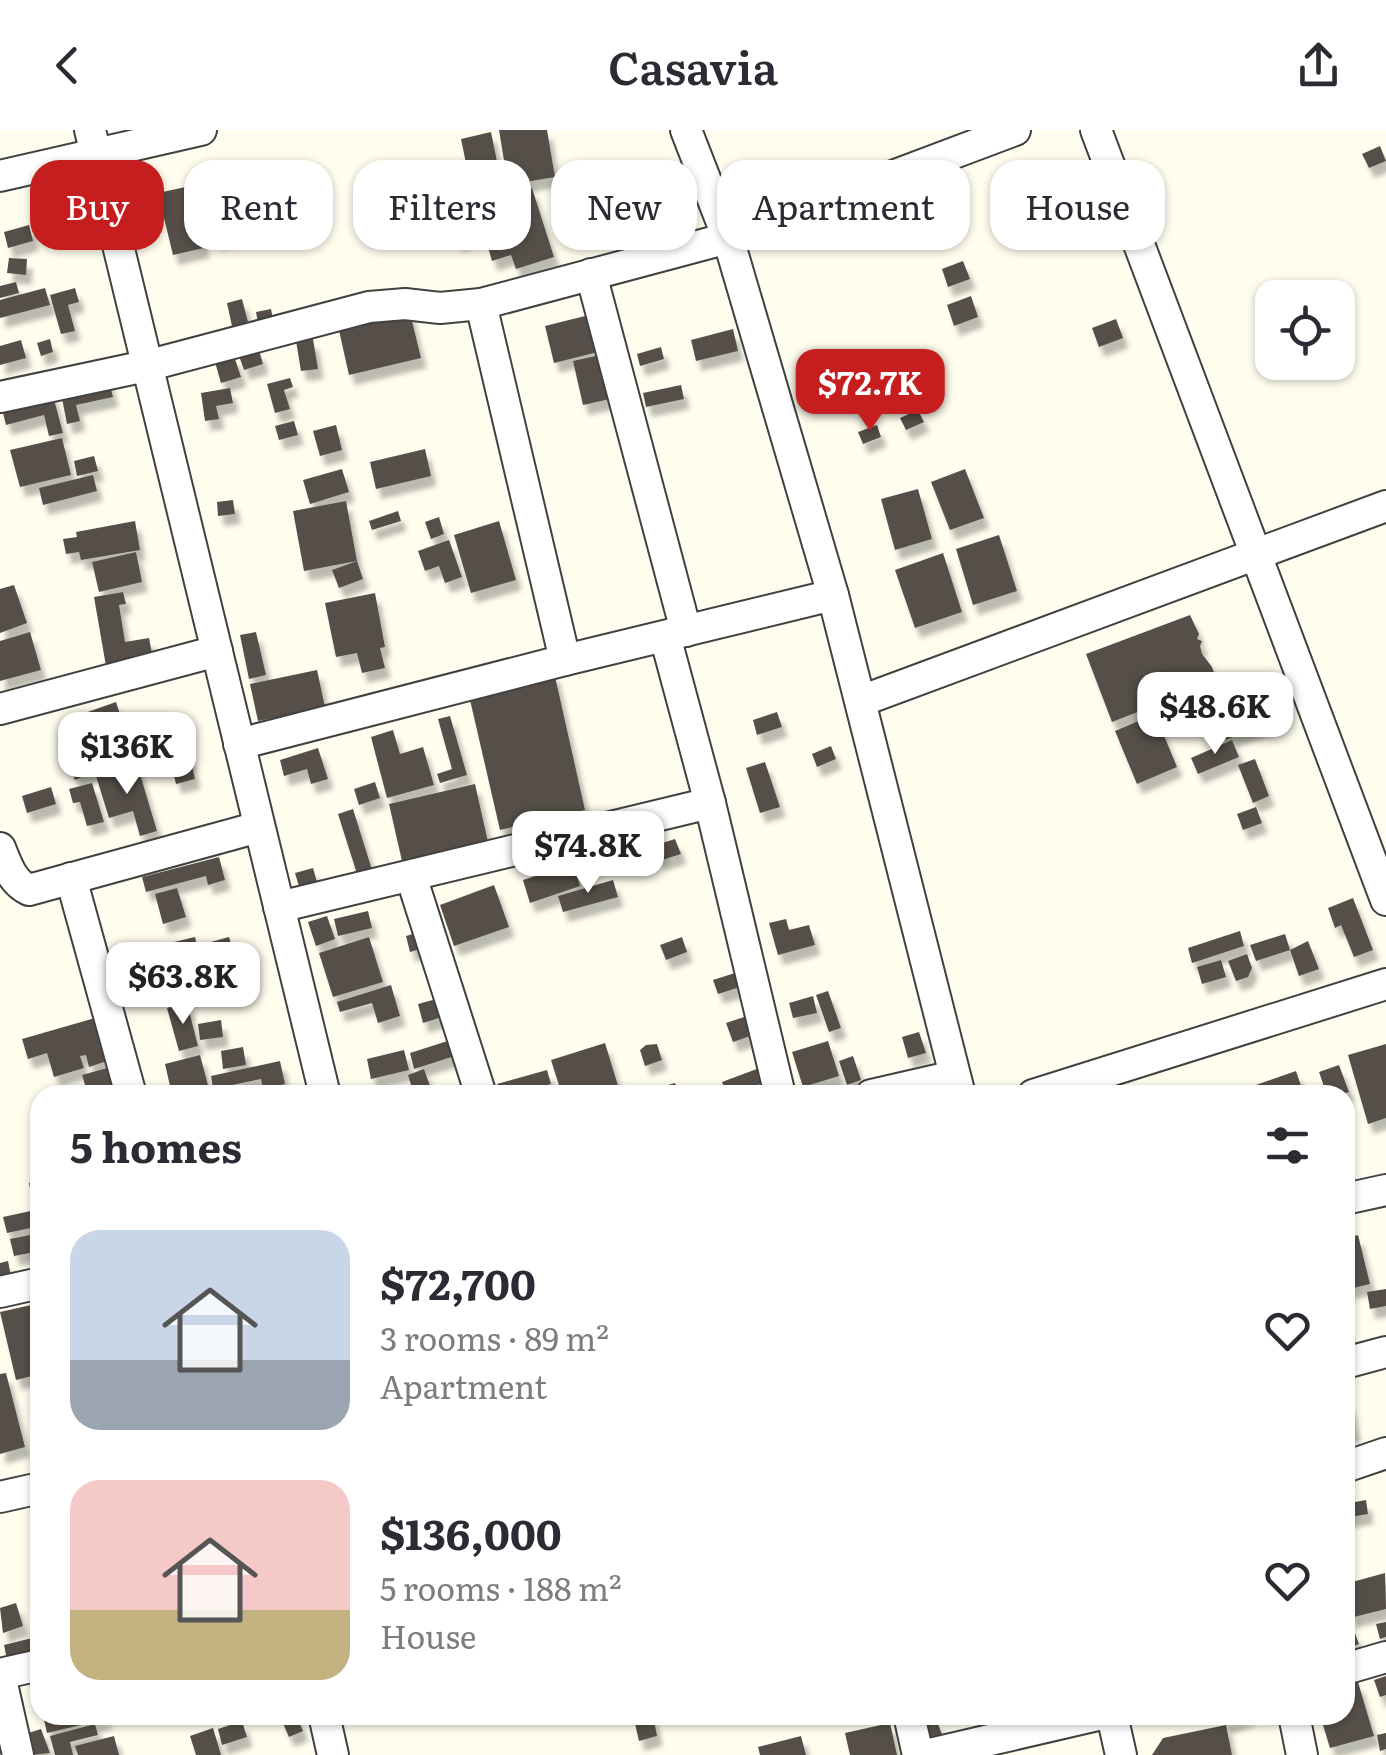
<!DOCTYPE html>
<meta charset="utf-8">
<style>
:root{--surface:#fff;--page:#f7f7f7;--text:#2b2b33;--muted:#7c7c81;--accent:#c61e1e}
body{margin:0;font-family:Literata,serif;background:var(--page);color:var(--text);height:100vh;display:flex;flex-direction:column;font-size:38px;white-space:nowrap}
*{box-sizing:border-box;margin:0}
p{font-size:32px;color:var(--muted)}
.icon{flex:none;width:55px;height:55px;fill:none;stroke:currentColor;stroke-width:2;stroke-linecap:round;stroke-linejoin:round}
.map{position:relative;flex:1;overflow:hidden}
.drawer{position:absolute;left:30px;top:955px;width:1325px;height:640px;display:flex;flex-direction:column;background:var(--surface);border-radius:30px;box-shadow:0 2px 8px #0004}
.drawer>*{flex:none}
.banner{position:absolute;left:30px;top:30px;width:1328px;height:90px;display:flex;gap:20px}
.controls{position:absolute;left:1255px;top:150px;display:grid;gap:20px}
.controls a{display:grid;place-items:center;width:100px;height:100px;border-radius:20px;background:var(--surface);box-shadow:0 2px 8px #0004;font-size:50px}
.price{position:absolute;translate:-50% -85px;padding:0 22px;border-radius:20px;background:#fff;color:#222;font-size:32px;line-height:65px;filter:drop-shadow(0 2px 5px #0008)}
.price::after{content:'';position:absolute;left:50%;top:60px;width:30px;height:22px;margin-left:-15px;background:inherit;clip-path:polygon(0 0,100% 0,50% 100%)}
.price.current{background:var(--accent);color:#fff}
ul{padding:0;list-style:none}
li{display:flex;align-items:center;gap:30px;height:250px;padding:0 40px}
li span{display:grid;place-items:center;flex:none;width:280px;height:200px;border-radius:30px;color:#555}
li>.icon{margin-inline-start:auto}
span .icon{width:120px;height:120px;fill:#fffc;stroke-width:1}
li b{font-size:42px}
h2{display:flex;justify-content:space-between;align-items:center;height:120px;padding:0 40px;font-size:42px}
.chip{padding:0 35px;border-radius:30px;background:var(--surface);box-shadow:0 2px 8px #0004;font-size:35px;line-height:90px}
.chip.current{background:var(--accent);color:#fff}
header{display:flex;justify-content:space-between;align-items:center;height:130px;padding:0 40px;background:var(--surface);font-size:45px;font-weight:600}
.map>svg:first-child{display:block}
</style>
<header><svg class="icon" aria-label="back" viewBox="0 0 24 24"><path d="M15 5l-7 7 7 7"/></svg>Casavia<svg class="icon" aria-label="share" viewBox="0 0 24 24"><path d="M12 15V3M7 8l5-5 5 5M5 13v7h14v-7"/></svg></header>
<div class="map">
<svg width="1386" height="1625" viewBox="0 0 1386 1625">
<defs>
<filter id="shadow"><feDropShadow dx="5.5" dy="10" stdDeviation="2.5" flood-color="#0004"/></filter>
</defs>
<rect width="100%" height="100%" fill="#fffdee"/>
<g fill="#574f49" filter="url(#shadow)">
<path d="M499,0H547L555,47L508,55Z"/>
<path d="M491,2L503,61L473,67L461,9Z"/>
<path d="M1380,16L1386,31L1369,38L1362,24Z"/>
<path d="M1035,38L1044,63L1026,70L1016,45Z"/>
<path d="M190,56L204,118L173,125L158,63Z"/>
<path d="M312,57L319,87L294,92L290,75L286,76L289,93L215,110L208,80Z"/>
<path d="M532,58L554,127L516,139L511,125L492,131L488,117L507,110L493,71Z"/>
<path d="M486,69L493,94L477,98L471,73Z"/>
<path d="M464,75L476,104L458,112L446,83Z"/>
<path d="M29,95L33,111L8,118L4,102Z"/>
<path d="M9,128L27,129L26,145L7,143Z"/>
<path d="M963,131L970,149L948,157L942,139Z"/>
<path d="M16,152L19,163L0,168V156Z"/>
<path d="M45,158L50,175L0,188V170Z"/>
<path d="M75,158L79,172L68,175L75,201L61,204L50,165Z"/>
<path d="M971,166L978,187L954,196L947,175Z"/>
<path d="M242,169L248,192L232,196L227,173Z"/>
<path d="M271,179L273,190L258,193L256,182Z"/>
<path d="M409,179L421,228L349,245L338,196Z"/>
<path d="M597,183L606,220L554,233L545,196Z"/>
<path d="M1116,189L1123,208L1099,217L1092,198Z"/>
<path d="M733,199L738,221L696,231L691,210Z"/>
<path d="M50,209L53,222L41,226L37,213Z"/>
<path d="M313,209L318,239L301,241L296,211Z"/>
<path d="M21,210L26,228L0,235V216Z"/>
<path d="M661,217L664,229L640,236L637,224Z"/>
<path d="M259,220L263,234L244,240L239,226Z"/>
<path d="M609,223L619,267L583,275L573,231Z"/>
<path d="M234,226L241,247L221,253L215,232Z"/>
<path d="M108,248L113,267L76,275L80,291L67,294L60,258Z"/>
<path d="M290,248L293,257L284,260L290,279L275,283L267,254Z"/>
<path d="M865,250L870,263L851,270L846,256Z"/>
<path d="M681,255L684,269L646,277L643,263Z"/>
<path d="M230,258L233,273L216,276L219,289L205,291L201,263Z"/>
<path d="M52,262L63,303L49,306L44,285L6,295L1,275Z"/>
<path d="M918,280L924,292L906,300L900,288Z"/>
<path d="M294,291L298,305L279,310L275,296Z"/>
<path d="M336,295L342,320L320,326L313,301Z"/>
<path d="M877,295L881,307L863,314L858,302Z"/>
<path d="M62,308L71,345L20,357L10,320Z"/>
<path d="M425,319L431,346L376,359L370,332Z"/>
<path d="M94,326L98,341L77,346L74,331Z"/>
<path d="M342,339L349,362L310,374L303,350Z"/>
<path d="M965,339L984,388L950,400L931,352Z"/>
<path d="M93,345L97,361L43,375L39,358Z"/>
<path d="M918,359L932,409L895,420L881,369Z"/>
<path d="M233,370L235,384L218,386L217,372Z"/>
<path d="M346,371L357,431L304,441L293,381Z"/>
<path d="M398,381L401,391L372,400L369,391Z"/>
<path d="M439,387L444,404L431,409L425,392Z"/>
<path d="M135,391L140,420L81,430L79,422L66,424L63,409L77,407L76,402Z"/>
<path d="M499,391L516,450L471,463L454,405Z"/>
<path d="M999,405L1017,461L973,475L956,419Z"/>
<path d="M449,410L462,447L445,453L439,436L425,441L418,421Z"/>
<path d="M136,422L142,452L99,462L92,432Z"/>
<path d="M943,423L962,482L915,498L895,440Z"/>
<path d="M357,431L363,449L339,458L332,440Z"/>
<path d="M14,455L27,493L0,503V459Z"/>
<path d="M123,462L126,474L119,475L125,512L149,508L153,528L106,536L94,467Z"/>
<path d="M375,463L385,517L380,518L385,538L362,543L357,523L336,527L325,473Z"/>
<path d="M1190,485L1199,504L1197,509L1202,511L1200,516L1202,524L1212,537L1217,551L1112,592L1086,524Z"/>
<path d="M30,502L41,540L0,551V511Z"/>
<path d="M256,502L266,545L249,549L240,505Z"/>
<path d="M317,540L325,577L258,591L250,554Z"/>
<path d="M554,542L585,680L500,700L468,561Z"/>
<path d="M1249,547L1268,594L1211,615L1193,569Z"/>
<path d="M116,572L122,590L104,596L102,590L86,595L82,584Z"/>
<path d="M777,582L782,597L757,605L753,590Z"/>
<path d="M1155,584L1177,637L1137,654L1115,601Z"/>
<path d="M450,586L467,645L440,653L437,644L452,639L438,589Z"/>
<path d="M393,600L400,624L423,617L434,655L387,668L371,607Z"/>
<path d="M81,602L97,640L75,650L58,612Z"/>
<path d="M1232,610L1239,627L1198,644L1191,628Z"/>
<path d="M831,616L836,629L817,637L812,624Z"/>
<path d="M318,618L328,649L311,654L307,639L284,646L280,630Z"/>
<path d="M189,623L195,649L176,654L170,628Z"/>
<path d="M1255,629L1269,666L1253,673L1238,635Z"/>
<path d="M765,632L780,677L760,683L746,638Z"/>
<path d="M137,634L157,701L140,706L133,681L109,688L96,646Z"/>
<path d="M375,652L380,668L359,675L354,659Z"/>
<path d="M92,653L104,692L87,696L80,672L73,673L69,659Z"/>
<path d="M475,654L488,712L402,731L389,674Z"/>
<path d="M51,657L56,674L27,683L22,666Z"/>
<path d="M1256,677L1262,693L1243,700L1237,684Z"/>
<path d="M353,679L373,743L358,747L338,684Z"/>
<path d="M675,709L681,724L659,731L653,716Z"/>
<path d="M219,727L225,750L208,755L206,746L146,762L142,747Z"/>
<path d="M573,734L580,756L530,773L523,750Z"/>
<path d="M313,738L319,759L301,763L295,743Z"/>
<path d="M613,750L618,767L563,782L558,766Z"/>
<path d="M494,755L509,797L454,816L440,775Z"/>
<path d="M177,758L186,787L163,794L155,764Z"/>
<path d="M1353,768L1373,820L1354,827L1341,795L1335,798L1328,778Z"/>
<path d="M368,781L372,798L338,806L334,789Z"/>
<path d="M327,786L335,809L316,816L308,792Z"/>
<path d="M786,789L789,800L809,795L815,815L778,825L769,793Z"/>
<path d="M423,801L427,817L410,822L406,806Z"/>
<path d="M1240,801L1244,816L1192,833L1188,818Z"/>
<path d="M1285,804L1290,820L1308,811L1319,839L1299,846L1290,820L1256,831L1250,815Z"/>
<path d="M195,807L197,816L229,807L235,826L181,840L174,812Z"/>
<path d="M369,807L383,852L333,867L319,823Z"/>
<path d="M682,807L687,822L666,830L660,815Z"/>
<path d="M1247,824L1252,838L1248,847L1236,851L1228,831Z"/>
<path d="M1221,830L1226,847L1202,854L1197,837Z"/>
<path d="M176,835L181,852L142,863L137,846Z"/>
<path d="M735,843L740,857L718,864L713,850Z"/>
<path d="M391,855L400,886L378,893L372,873L340,882L337,872Z"/>
<path d="M828,861L841,898L829,902L816,865Z"/>
<path d="M813,866L817,883L793,888L789,873Z"/>
<path d="M440,868L445,886L423,893L418,874Z"/>
<path d="M187,873L198,916L179,921L167,878Z"/>
<path d="M750,885L756,904L733,912L726,893Z"/>
<path d="M95,888L107,931L89,937L86,925L80,926L84,938L54,947L47,923L28,929L22,909Z"/>
<path d="M221,890L223,907L200,910L198,894Z"/>
<path d="M919,902L926,923L908,928L902,907Z"/>
<path d="M457,908L461,924L414,939L410,923Z"/>
<path d="M828,911L839,946L803,957L792,922Z"/>
<path d="M605,913L619,959L598,965H562L551,930Z"/>
<path d="M657,914L662,930L645,936L640,920L646,915Z"/>
<path d="M1386,914V988L1368,994L1348,925Z"/>
<path d="M243,917L246,935L223,939L221,921Z"/>
<path d="M404,920L409,940L371,949L367,929Z"/>
<path d="M200,925L209,959L186,965L184,956L171,960L165,934Z"/>
<path d="M853,926L861,950L847,955L839,931Z"/>
<path d="M280,931L285,954L263,959L261,949L213,959L211,946Z"/>
<path d="M118,935L126,962L110,965L108,960L88,965L82,945Z"/>
<path d="M1339,935L1349,962L1343,964L1341,960L1327,965L1319,942Z"/>
<path d="M762,937L767,952L727,965L722,952Z"/>
<path d="M424,939L431,959L414,965L408,945Z"/>
<path d="M547,940L551,954L512,965H501L497,954Z"/>
<path d="M1296,941L1304,965H1253L1250,957Z"/>
<path d="M675,953L678,965H637L636,964Z"/>
<path d="M469,956L471,965H441V964Z"/>
<path d="M40,1051V1096L7,1103L3,1087L35,1080L29,1053Z"/>
<path d="M40,1103V1121L14,1126L10,1109Z"/>
<path d="M1358,1105L1370,1154L1345,1160V1109Z"/>
<path d="M8,1131L12,1151L0,1153V1133Z"/>
<path d="M1386,1159V1176L1370,1179L1367,1162Z"/>
<path d="M40,1173V1244L16,1250L0,1182Z"/>
<path d="M6,1243L25,1317L0,1324V1244Z"/>
<path d="M1345,1272H1349L1355,1302L1345,1304Z"/>
<path d="M1366,1370L1368,1384L1345,1388V1374Z"/>
<path d="M1385,1443L1386,1479L1350,1488L1345,1467V1454Z"/>
<path d="M16,1473L23,1496L3,1503L0,1478Z"/>
<path d="M1386,1492V1507L1380,1509L1376,1494Z"/>
<path d="M1355,1503L1359,1514L1345,1520V1506Z"/>
<path d="M40,1506V1522L7,1530L4,1515Z"/>
<path d="M1386,1546V1565L1380,1567L1374,1550Z"/>
<path d="M1358,1552L1374,1606L1330,1618L1320,1585H1345V1555Z"/>
<path d="M43,1585H106L107,1589L47,1603Z"/>
<path d="M290,1585H296L303,1601L289,1607L281,1589Z"/>
<path d="M633,1585H653L657,1606L639,1611Z"/>
<path d="M1220,1585H1251V1586L1222,1595Z"/>
<path d="M242,1591L247,1607L222,1615L218,1599Z"/>
<path d="M937,1591L943,1607L924,1613L919,1597Z"/>
<path d="M890,1593L897,1625H850L845,1603Z"/>
<path d="M95,1594L98,1605L70,1612L73,1625H55L50,1606Z"/>
<path d="M1226,1595L1232,1625H1152L1163,1608Z"/>
<path d="M213,1598L221,1625H196L190,1606Z"/>
<path d="M41,1599L50,1623L32,1625L25,1604Z"/>
<path d="M1386,1603V1619L1380,1621L1377,1605Z"/>
<path d="M114,1606L119,1625H78L75,1616Z"/>
<path d="M801,1606L806,1625H760L758,1617Z"/>
</g>
<g fill="none" stroke-linecap="round" stroke-linejoin="round">
<g stroke="#414141" stroke-width="34">
<g id="street">
<path d="M90,0L325,965"/>
<path d="M686,0L728,108L833,465L960,965"/>
<path d="M1096,0L1386,770"/>
<path d="M0,46L201,0"/>
<path d="M591,144L686,501"/>
<path d="M481,174L565,530"/>
<path d="M0,267L146,236L369,177L405,174L440,178L481,174L728,108L1015,0"/>
<path d="M665,506L710,673"/>
<path d="M861,571L1386,376"/>
<path d="M0,579L217,521"/>
<path d="M239,614L565,530L833,465"/>
<path d="M0,718C7,735 12,752 29,760L259,697"/>
<path d="M411,746L481,965"/>
<path d="M71,748L131,965"/>
<path d="M279,777L710,673L780,965"/>
<path d="M871,965L954,946"/>
<path d="M1033,965L1386,854"/>
<path d="M1345,1069L1386,1060"/>
<path d="M0,1162L40,1153"/>
<path d="M1345,1233L1386,1222"/>
<path d="M1345,1337L1386,1323"/>
<path d="M0,1367L40,1358"/>
<path d="M1345,1539L1386,1527"/>
<path d="M0,1544L40,1535"/>
<path d="M0,1545L18,1625"/>
<path d="M324,1585L333,1625"/>
<path d="M909,1585L918,1625"/>
<path d="M1112,1585L1121,1625"/>
<path d="M1294,1585L1302,1625"/>
<path d="M925,1625L1098,1585"/>
</g>
</g>
<use href="#street" stroke="#fff" stroke-width="30"/>
</g>
</svg>
<div class="controls">
<a><svg class="icon" aria-label="locate" viewBox="0 0 24 24"><circle cx="12" cy="12" r="6"/><path d="M12 2v4M12 18v4M2 12h4M18 12h4"/></svg></a>
</div>
<b class="price current" style="left:870px;top:304px">$72.7K</b>
<b class="price" style="left:1215px;top:627px">$48.6K</b>
<b class="price" style="left:127px;top:667px">$136K</b>
<b class="price" style="left:588px;top:766px">$74.8K</b>
<b class="price" style="left:183px;top:897px">$63.8K</b>
<div class="banner">
<a class="chip current">Buy</a>
<a class="chip">Rent</a>
<a class="chip">Filters</a>
<a class="chip">New</a>
<a class="chip">Apartment</a>
<a class="chip">House</a>
</div>
<section class="drawer">
<h2>5 homes<svg class="icon" aria-label="filters" viewBox="0 0 24 24"><path d="M4 7h16M4 17h16"/><circle cx="9" cy="7" r="2"/><circle cx="15" cy="17" r="2"/></svg></h2>
<ul>
<li><span style="background:linear-gradient(#c9d6e8 65%,#9aa5b1 0)"><svg class="icon" aria-label="home" viewBox="0 0 24 24"><path d="M3 11l9-7 9 7M6 9v11h12V9"/></svg></span><div><b>$72,700</b><p>3 rooms · 89 m²</p><p>Apartment</p></div><svg class="icon" aria-label="heart" viewBox="0 0 24 24"><path d="M12 20l-8-8c-3-5 5-10 8-4 3-6 11-1 8 4z"/></svg></li>
<li><span style="background:linear-gradient(#f6c9c9 65%,#c2b280 0)"><svg class="icon" aria-label="home" viewBox="0 0 24 24"><path d="M3 11l9-7 9 7M6 9v11h12V9"/></svg></span><div><b>$136,000</b><p>5 rooms · 188 m²</p><p>House</p></div><svg class="icon" aria-label="heart" viewBox="0 0 24 24"><path d="M12 20l-8-8c-3-5 5-10 8-4 3-6 11-1 8 4z"/></svg></li>
</ul>
</section>
</div>
